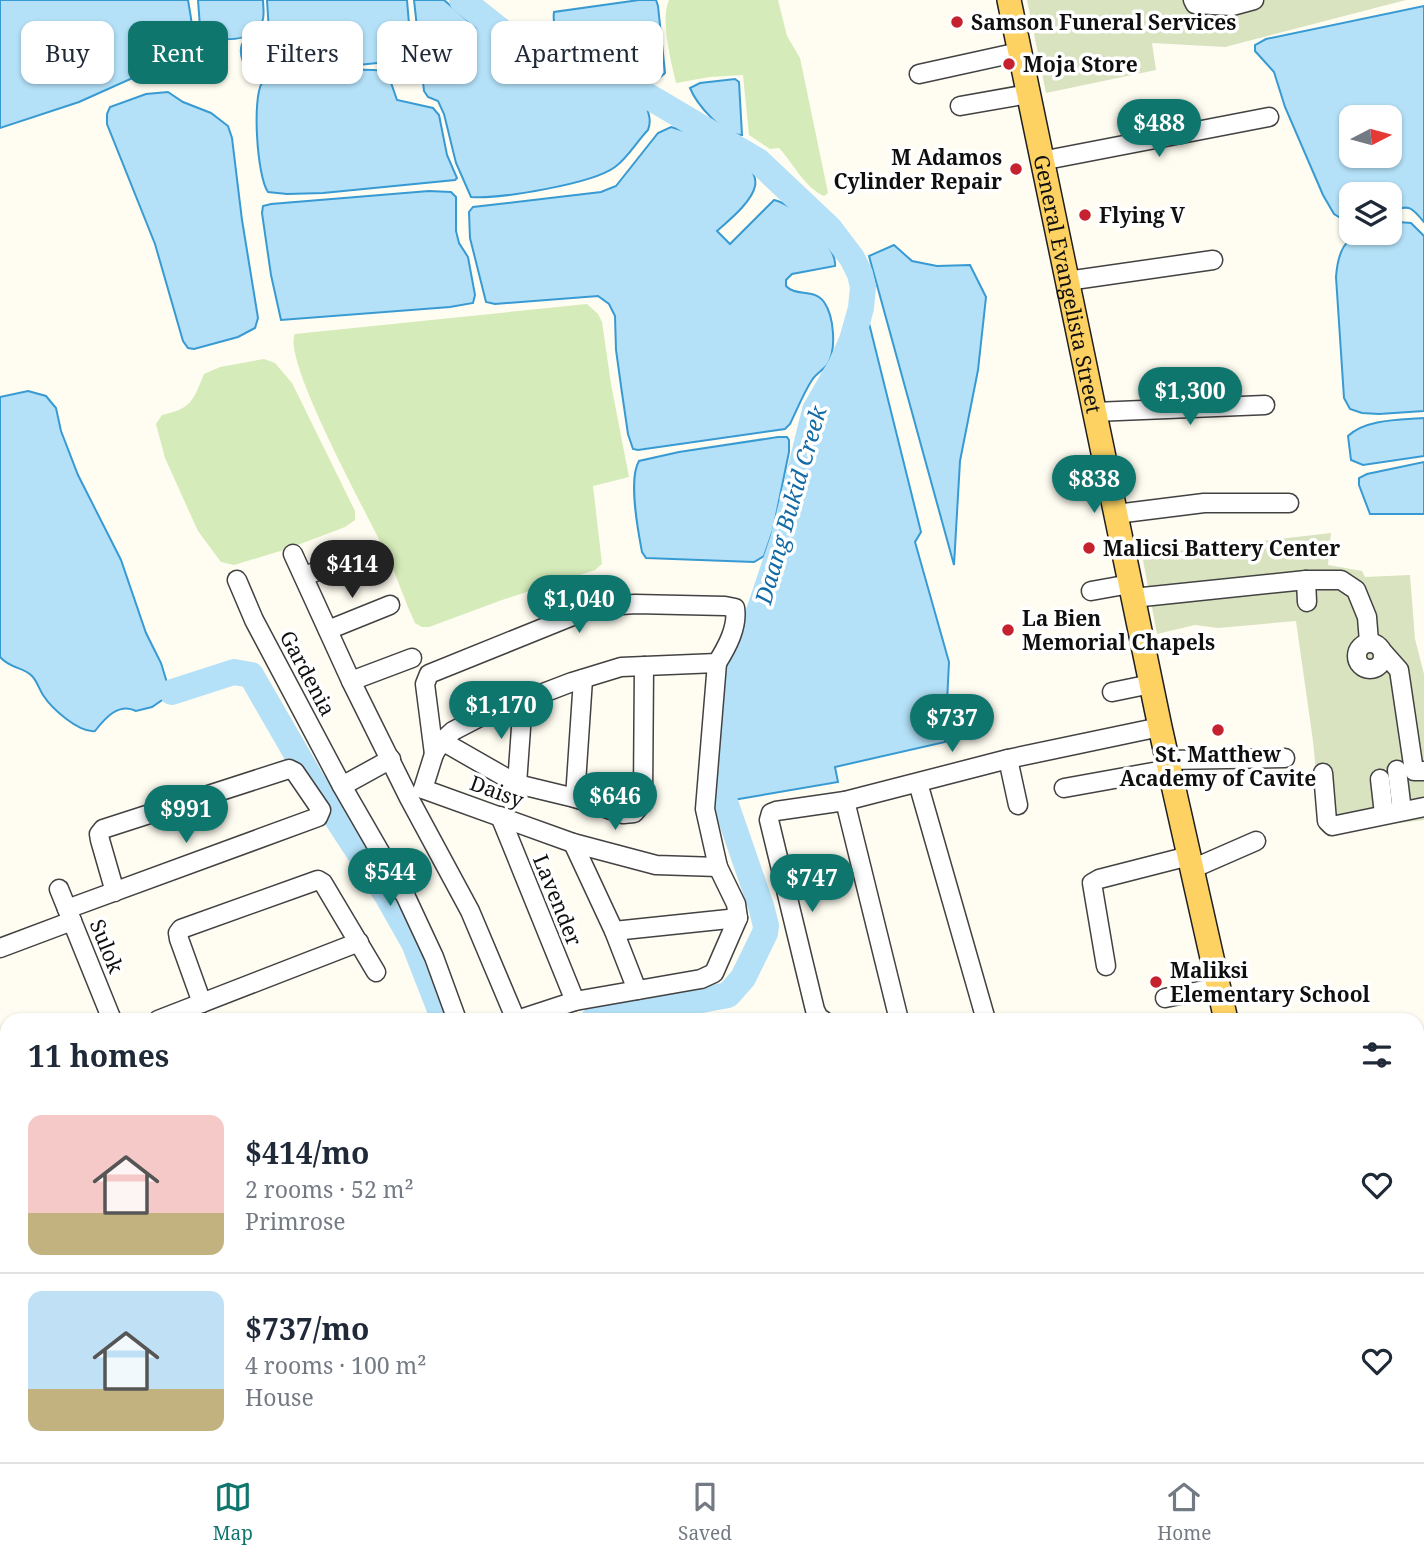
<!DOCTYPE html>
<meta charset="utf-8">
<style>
:root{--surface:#fff;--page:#f6f6f7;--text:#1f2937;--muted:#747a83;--line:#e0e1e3;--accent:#0f766e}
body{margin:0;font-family:"Noto Serif",serif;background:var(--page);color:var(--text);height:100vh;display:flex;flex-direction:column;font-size:26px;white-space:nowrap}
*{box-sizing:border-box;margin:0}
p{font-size:23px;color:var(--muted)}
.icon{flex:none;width:38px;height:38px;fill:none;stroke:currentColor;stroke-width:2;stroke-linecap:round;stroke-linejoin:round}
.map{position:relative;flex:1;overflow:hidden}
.sheet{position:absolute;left:0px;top:1013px;width:1424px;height:450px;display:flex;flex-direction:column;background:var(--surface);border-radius:21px 21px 0 0;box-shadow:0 2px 5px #0004}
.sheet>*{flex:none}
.hud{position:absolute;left:21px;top:21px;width:700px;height:63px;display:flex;gap:14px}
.needle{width:46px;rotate:84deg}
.tools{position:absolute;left:1339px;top:105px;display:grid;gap:14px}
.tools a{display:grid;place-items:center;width:63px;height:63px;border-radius:14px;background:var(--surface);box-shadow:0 2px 5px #0004;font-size:35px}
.price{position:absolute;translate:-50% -60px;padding:0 16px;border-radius:24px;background:var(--accent);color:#fff;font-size:23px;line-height:46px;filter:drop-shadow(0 2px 4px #0008)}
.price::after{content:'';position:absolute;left:50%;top:42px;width:21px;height:16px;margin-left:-10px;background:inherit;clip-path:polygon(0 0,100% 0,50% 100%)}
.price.selected{background:#222;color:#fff}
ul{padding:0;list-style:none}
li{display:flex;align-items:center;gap:21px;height:175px;padding:0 28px}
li+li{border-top:2px solid var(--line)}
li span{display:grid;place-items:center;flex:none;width:196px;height:140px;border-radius:14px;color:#555}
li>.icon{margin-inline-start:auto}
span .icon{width:84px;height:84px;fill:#fffc;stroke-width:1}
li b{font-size:30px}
h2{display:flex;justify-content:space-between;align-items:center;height:84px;padding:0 28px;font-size:30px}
.chip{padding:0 24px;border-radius:14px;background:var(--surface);box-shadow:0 2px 5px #0004;font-size:24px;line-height:63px}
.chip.selected{background:var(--accent);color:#fff}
.tab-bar{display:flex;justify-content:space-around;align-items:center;height:98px;border-top:2px solid var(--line);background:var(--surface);font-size:19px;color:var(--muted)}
.tab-bar a{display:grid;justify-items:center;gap:4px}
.tab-bar .selected{color:var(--accent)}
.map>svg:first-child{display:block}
</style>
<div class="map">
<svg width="1424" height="1462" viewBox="0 0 1424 1462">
<rect width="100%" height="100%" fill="#fffcf1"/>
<g fill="#d5ebb9">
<path d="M669,0H778L787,36L800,58L828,193L824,196C804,187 794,164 779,148L770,149L749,135L743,75L710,77L676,83C671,61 660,21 669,0Z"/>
<path d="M587,304L598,314L602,322L611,384L629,477L593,486L602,564L595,570L502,600L429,627H422L415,623C406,604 399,583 391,564C375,527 281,361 295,334Z"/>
<path d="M264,359L275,363L292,383L355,511V520L345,527L287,549L234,565L221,562L198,531L165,458L156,424L162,415C191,409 193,401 204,374L220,367Z"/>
</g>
<g fill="#d9e3c0">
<path d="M1027,0H1406L1225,47L1152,43L1156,70L1046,93Z"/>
<path d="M1331,533L1328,565L1362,571L1365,577L1410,575L1415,639L1424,674V820L1322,832L1313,741L1296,621L1218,628L1195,625L1157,634L1142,555Z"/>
</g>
<g fill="#b4e1f8" stroke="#389ad2" stroke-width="2" fill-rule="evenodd">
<path d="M0,0H188C191,20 198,42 182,56L79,102L0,128Z"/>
<path d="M198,0H263C263,7 265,16 262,22C256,42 224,40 207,38L200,27Z"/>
<path d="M267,0H407L411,48L402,58L387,62L252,76C245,69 238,55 242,44L260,40L269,32Z"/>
<path d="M414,0H444L474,26L522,51L645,102C648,112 652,120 648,130C637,141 628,158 615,167C592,184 500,199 471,197L456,163L444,114L438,101L428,97L424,91Z"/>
<path d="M639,0H656L658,6L665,73C659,79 654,82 646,81C632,80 566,43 559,32C554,25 553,20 554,12Z"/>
<path d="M1424,6V222C1410,205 1410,206 1390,210V194H1351V217H1339L1334,214L1323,195L1285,107L1274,72L1255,51V45L1266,39ZM1351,117H1390V156H1351Z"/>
<path d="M384,71L389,77L397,100L433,108L439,115L447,155L457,178L455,180L323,193L287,194L268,192C257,177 252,98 262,83C301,77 344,66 384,71Z"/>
<path d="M735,79L739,82L742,135C723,135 697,105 690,88L700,83Z"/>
<path d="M168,92L183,102L211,113L228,126L232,138L242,220L258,318L255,328L238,337L194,349L188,348L183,341L155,244L107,124V114L110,107L146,94Z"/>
<path d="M671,127C693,133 761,157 755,186C752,202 728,221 717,231L730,244L774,200C793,203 838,246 835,266L792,274L786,280V286C796,297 814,288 824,302C834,316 837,350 827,365C822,371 816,374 812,380C803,394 797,410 790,424L785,429L638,450L633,449L628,434L622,393L616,350L615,316L609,304L598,296L495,304L486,302L470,238L469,212L473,207L601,192L616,186L658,133Z"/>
<path d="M429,191L451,192L456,197V231L459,243L468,257L475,295L473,303L450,307L281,320L271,275L262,213L263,206L271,204Z"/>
<path d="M1398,222L1411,223L1424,236V411L1379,414L1362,413L1350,409L1344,398L1336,277C1339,237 1352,233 1390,233V224Z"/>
<path d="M894,245L912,261L937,266L970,265L986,297L978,370L960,461L954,565L869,256Z"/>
<path d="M859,283L921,532L915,542L949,662L945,742L835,767L838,782L727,801L742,666L780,582Z"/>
<path d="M28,391L46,396L56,408L61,431L78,475L121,560L146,633L161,663L168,686V696L152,707L136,711C119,702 105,718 95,731C79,733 52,709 43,695C39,689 37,681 32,676C24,667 10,669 0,657V397Z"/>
<path d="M1424,418V456L1363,465L1351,460L1348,436C1366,419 1400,420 1424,418Z"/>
<path d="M778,437H787L789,440V452L773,530L764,556L754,562L646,558L642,552C638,531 628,479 639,461L679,452Z"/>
<path d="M1424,462V514H1370L1359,485V478L1367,474Z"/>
</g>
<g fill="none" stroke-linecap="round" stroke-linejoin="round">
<g stroke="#b4e1f8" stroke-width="26">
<path d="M462,0L506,35L641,92L758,161L830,229L852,258L860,274L863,287L861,308L852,340L841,365L815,410L783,540L733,689L724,799L761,906L766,926L765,933L743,978L728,995L593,1020"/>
<path d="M172,692L234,672L251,675L311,779L388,897L414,943L444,1020"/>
</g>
<g stroke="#424242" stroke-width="21">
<g id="minor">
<path d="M1193,0L1195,4L1232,6L1254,0"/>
<path d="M919,74L1019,52"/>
<path d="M960,106L1028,94"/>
<path d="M1041,161L1269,117"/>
<path d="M1067,281L1213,260"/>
<path d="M1094,412L1265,405"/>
<path d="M1116,514L1204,503H1289"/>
<path d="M293,554L351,681L409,798L470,911L516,1020"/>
<path d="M304,576L362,555"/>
<path d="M237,580L254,620L342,786L406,897L434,957L457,1020"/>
<path d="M1306,580L1307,602"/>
<path d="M1091,591L1130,584"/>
<path d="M1133,598L1306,580H1341L1356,590L1367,617L1369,642"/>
<path d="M635,604L725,606L735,608C738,627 727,647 717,663L621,667L572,682L478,718L453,731L442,741L434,754L425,684L429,674L595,607Z"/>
<path d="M328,630L390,605"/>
<circle cx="1370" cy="656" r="13"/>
<path d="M1383,652L1399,670L1414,771H1424"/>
<path d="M351,681L412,658"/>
<path d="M1112,692L1151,684"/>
<path d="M442,741L517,784L575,798L623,814L634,813L639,807L643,796L644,666"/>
<path d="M1008,759L1018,805"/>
<path d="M1167,760L1285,758"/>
<path d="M1397,770L1402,811"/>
<path d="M1323,773L1327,821L1332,826L1424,807"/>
<path d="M1380,779L1384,814"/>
<path d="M918,783L986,1020"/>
<path d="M517,784L523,700"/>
<path d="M342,786L391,759"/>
<path d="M1064,788L1170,769"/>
<path d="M423,789L573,843L656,865L718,867"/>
<path d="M423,789L434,754"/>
<path d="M575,798L583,679"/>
<path d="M845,801L899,1020"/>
<path d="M500,816L575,1001"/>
<path d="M573,843L614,931L637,990"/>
<path d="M1192,869L1256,841"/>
<path d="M59,889L112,1020"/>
<path d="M67,909L318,817L321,810L295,772L289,769L103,829L99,834L100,840L115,892"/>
<path d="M614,931L738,918"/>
<path d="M0,948L72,921"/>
<path d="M1106,966L1092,883L1099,879L1189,856"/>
<path d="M1165,998L1219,987"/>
<path d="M202,1003L179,939L178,933L181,929L318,880L323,883L376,972"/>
<path d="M158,1020L359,942"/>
<path d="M517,1020L575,1001L701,979L714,973L738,918L736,904L718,867L705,809L717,663"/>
<path d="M823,1020L819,1018L815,1010L769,820L771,813L776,811L845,801L1008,759L1160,727"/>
<path d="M1418,1219L1424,1215"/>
<path d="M356,1456L358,1462"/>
<path d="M1075,1456L1077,1462"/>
<path d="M1171,1456L1173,1462"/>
<path d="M489,1462L507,1456"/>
<path d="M908,1462L952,1456"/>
</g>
</g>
<g stroke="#202020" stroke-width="26">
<g id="major">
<path id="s1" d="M1009,0L1160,727L1226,1020"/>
<path d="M1365,1456L1368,1462"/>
</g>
</g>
<use href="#minor" stroke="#fff" stroke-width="18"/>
<use href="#major" stroke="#fdd263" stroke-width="23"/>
</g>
<g fill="#c5212e" stroke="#fff" stroke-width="2.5">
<circle cx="957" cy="22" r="7"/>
<circle cx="1009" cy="64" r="7"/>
<circle cx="1016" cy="169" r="7"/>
<circle cx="1085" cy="215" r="7"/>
<circle cx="1089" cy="548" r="7"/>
<circle cx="1008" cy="630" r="7"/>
<circle cx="1218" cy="730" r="7"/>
<circle cx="1156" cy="982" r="7"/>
</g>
<g text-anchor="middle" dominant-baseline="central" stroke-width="7" stroke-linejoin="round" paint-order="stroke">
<g font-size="21" font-weight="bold" fill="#0f0f0f" stroke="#fff" text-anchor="start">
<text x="971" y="22">Samson Funeral Services</text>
<text x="1023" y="64">Moja Store</text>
<text x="1002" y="157" text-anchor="end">M Adamos<tspan x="1002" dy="24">Cylinder Repair</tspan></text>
<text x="1099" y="215">Flying V</text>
<text x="1103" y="548">Malicsi Battery Center</text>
<text x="1022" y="618">La Bien<tspan x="1022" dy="24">Memorial Chapels</tspan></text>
<text x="1218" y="754" text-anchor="middle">St. Matthew<tspan x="1218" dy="24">Academy of Cavite</tspan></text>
<text x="1170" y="970">Maliksi<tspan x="1170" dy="24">Elementary School</tspan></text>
</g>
<g font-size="21" fill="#0f0f0f" stroke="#fff">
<text stroke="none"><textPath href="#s1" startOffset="290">General Evangelista Street</textPath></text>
<text transform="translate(308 673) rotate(62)">Gardenia</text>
<text transform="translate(497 791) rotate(20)">Daisy</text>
<text transform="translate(558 900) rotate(68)">Lavender</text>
<text transform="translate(107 946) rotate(68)">Sulok</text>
</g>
<g font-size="23" font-style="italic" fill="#126ba7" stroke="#fff">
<text transform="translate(790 505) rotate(-74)">Daang Bukid Creek</text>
</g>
</g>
</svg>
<div class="tools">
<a><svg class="needle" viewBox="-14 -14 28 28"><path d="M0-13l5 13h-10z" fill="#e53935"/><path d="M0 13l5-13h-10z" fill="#747a83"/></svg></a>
<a><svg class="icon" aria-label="layers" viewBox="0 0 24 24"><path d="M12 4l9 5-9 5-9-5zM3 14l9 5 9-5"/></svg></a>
</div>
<b class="price" style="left:1159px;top:159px">$488</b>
<b class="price" style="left:1190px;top:427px">$1,300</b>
<b class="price" style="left:1094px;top:515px">$838</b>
<b class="price selected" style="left:352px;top:600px">$414</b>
<b class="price" style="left:579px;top:635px">$1,040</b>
<b class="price" style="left:501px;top:741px">$1,170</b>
<b class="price" style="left:952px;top:754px">$737</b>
<b class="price" style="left:615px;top:832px">$646</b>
<b class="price" style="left:186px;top:845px">$991</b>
<b class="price" style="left:390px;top:908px">$544</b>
<b class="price" style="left:812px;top:914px">$747</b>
<div class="hud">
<a class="chip">Buy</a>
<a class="chip selected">Rent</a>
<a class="chip">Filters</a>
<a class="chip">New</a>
<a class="chip">Apartment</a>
</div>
<section class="sheet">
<h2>11 homes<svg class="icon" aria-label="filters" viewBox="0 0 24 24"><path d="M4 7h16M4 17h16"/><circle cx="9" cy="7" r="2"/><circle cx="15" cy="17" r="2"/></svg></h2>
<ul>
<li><span style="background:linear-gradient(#f6c9c9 70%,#c2b280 0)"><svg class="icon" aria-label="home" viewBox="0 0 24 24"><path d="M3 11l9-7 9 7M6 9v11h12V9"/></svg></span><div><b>$414/mo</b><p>2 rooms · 52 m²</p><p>Primrose</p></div><svg class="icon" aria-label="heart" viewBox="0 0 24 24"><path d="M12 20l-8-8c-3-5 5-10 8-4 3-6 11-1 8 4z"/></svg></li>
<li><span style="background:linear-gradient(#bfe0f5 70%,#c2b280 0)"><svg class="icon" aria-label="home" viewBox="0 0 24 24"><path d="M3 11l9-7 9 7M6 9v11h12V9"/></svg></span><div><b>$737/mo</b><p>4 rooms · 100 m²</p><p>House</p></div><svg class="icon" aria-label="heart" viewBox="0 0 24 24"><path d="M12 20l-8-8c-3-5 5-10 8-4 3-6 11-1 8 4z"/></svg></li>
</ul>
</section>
</div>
<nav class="tab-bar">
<a class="selected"><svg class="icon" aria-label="map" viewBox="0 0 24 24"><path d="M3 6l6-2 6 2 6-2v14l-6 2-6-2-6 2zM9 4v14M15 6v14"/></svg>Map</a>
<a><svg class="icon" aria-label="saved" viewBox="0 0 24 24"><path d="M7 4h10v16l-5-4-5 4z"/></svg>Saved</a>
<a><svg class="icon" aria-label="home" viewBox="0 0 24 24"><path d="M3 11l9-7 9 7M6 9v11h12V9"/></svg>Home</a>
</nav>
